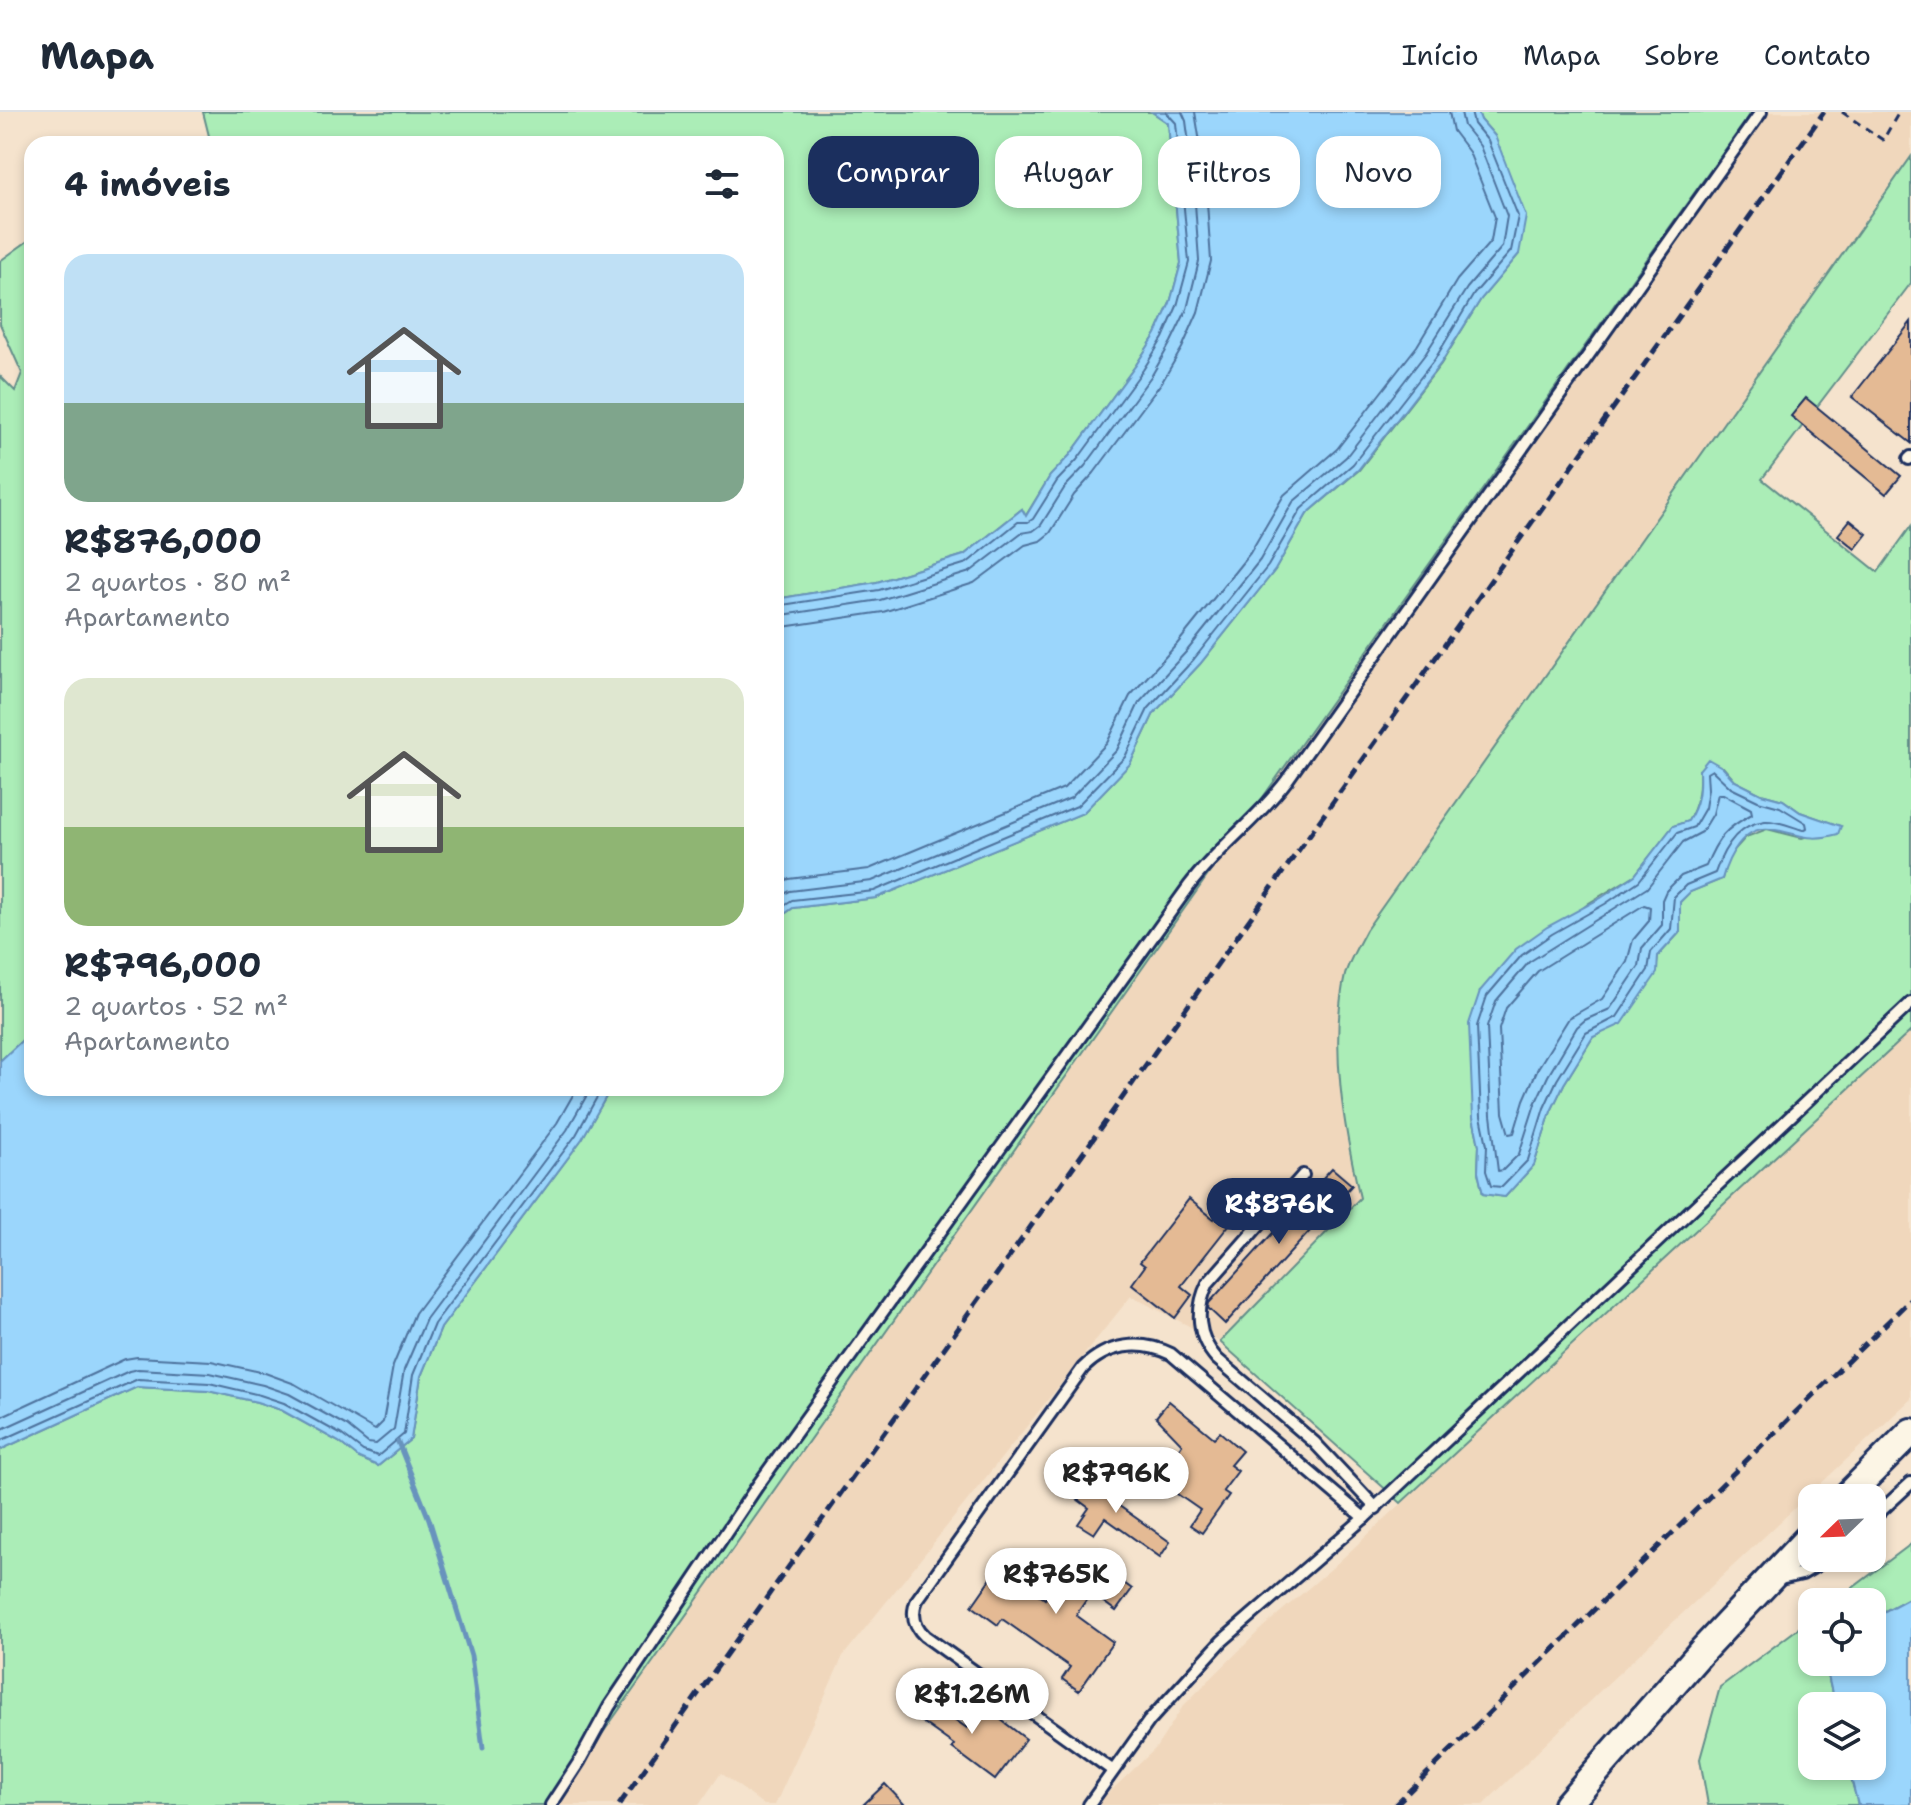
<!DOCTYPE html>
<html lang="pt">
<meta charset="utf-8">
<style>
:root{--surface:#fff;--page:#f2f2f3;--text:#1f2937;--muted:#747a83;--line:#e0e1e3;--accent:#1b2f5e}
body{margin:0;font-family:"Shantell Sans",sans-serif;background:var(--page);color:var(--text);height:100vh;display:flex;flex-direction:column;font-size:30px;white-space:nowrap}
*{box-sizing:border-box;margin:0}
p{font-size:26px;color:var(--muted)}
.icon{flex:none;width:44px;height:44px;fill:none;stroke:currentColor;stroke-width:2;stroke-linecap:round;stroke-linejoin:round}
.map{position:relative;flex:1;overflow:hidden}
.sheet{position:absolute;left:24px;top:24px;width:760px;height:960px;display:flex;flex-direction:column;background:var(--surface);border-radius:24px;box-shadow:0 4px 12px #0003}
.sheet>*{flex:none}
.hud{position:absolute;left:808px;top:24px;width:760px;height:72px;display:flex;gap:16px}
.needle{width:52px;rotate:247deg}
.fabs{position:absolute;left:1798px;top:1372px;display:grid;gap:16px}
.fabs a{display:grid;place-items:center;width:88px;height:88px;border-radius:16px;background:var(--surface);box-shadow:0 4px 12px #0003;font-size:40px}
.price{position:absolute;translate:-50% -68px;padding:0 18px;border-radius:28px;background:#fff;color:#222;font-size:26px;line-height:52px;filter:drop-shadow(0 2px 4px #0008)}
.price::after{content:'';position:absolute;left:50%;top:48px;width:24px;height:18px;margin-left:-12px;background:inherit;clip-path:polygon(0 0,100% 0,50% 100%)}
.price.selected{background:var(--accent);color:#fff}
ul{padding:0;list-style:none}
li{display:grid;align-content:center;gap:16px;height:424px;padding:0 40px}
li span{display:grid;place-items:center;height:248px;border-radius:24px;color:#555}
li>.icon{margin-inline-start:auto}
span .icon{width:144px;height:144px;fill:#fffc;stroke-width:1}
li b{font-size:34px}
h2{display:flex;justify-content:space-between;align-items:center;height:96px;padding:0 40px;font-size:34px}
.chip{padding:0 28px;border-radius:24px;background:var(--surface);box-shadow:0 4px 12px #0003;font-size:28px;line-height:72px}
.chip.selected{background:var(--accent);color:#fff}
header{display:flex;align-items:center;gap:48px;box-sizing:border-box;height:112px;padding:0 40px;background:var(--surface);border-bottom:2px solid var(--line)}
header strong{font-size:38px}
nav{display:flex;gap:44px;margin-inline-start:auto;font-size:28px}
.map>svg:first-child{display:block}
</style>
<header>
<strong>Mapa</strong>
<nav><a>Início</a><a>Mapa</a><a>Sobre</a><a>Contato</a></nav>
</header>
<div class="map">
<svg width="1911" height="1693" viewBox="0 0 1911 1693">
<rect width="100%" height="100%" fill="#f5e3cd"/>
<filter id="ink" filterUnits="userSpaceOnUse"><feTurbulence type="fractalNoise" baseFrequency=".0125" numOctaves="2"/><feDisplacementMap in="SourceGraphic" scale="16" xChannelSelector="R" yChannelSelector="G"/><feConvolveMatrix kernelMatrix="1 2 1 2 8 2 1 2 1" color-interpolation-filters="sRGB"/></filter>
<g filter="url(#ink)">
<g fill="#f0d7bc">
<path d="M1752,0H1911V45L1339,908L1347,1029L1360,1086L1220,1230L1131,1184L843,1544L775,1693H764L721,1661L699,1693H553L1268,678Z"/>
<path d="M1911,919V1287L1603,1576L1483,1693H1096L1156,1636L1183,1594L1263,1515L1332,1456Z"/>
</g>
<g fill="#abedb7" stroke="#638e8a" stroke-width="2" fill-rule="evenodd">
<path d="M203,0H1152L1168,11L1181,151L1170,191L1156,222L1136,253L1070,343L1050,364L1025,405L1022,397L964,443L877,470L776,487V32H211Z"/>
<path d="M1478,0H1752L1268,678L552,1693H0V1338L137,1275L208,1279L257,1290L281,1298L339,1330L359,1346L378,1354L411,1327L421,1264L441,1216L582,1027L611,976H776V808L793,796L876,786L1083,701L1130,652L1154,601L1200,552L1275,458L1307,402L1359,358L1441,252L1481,187L1519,142L1495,24L1481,8Z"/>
<path d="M1911,45V171L1762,367L1878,460L1911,414V919L1401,1391L1220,1230L1360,1086C1344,1017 1329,933 1345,863C1349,848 1359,832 1366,818ZM1723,655L1735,669L1761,682L1783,688L1800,700L1840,714L1802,726L1767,717L1746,725L1727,746L1722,767L1690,780L1680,790V820L1658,844L1656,861L1622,911L1593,925L1564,972L1551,999L1534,1053L1505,1085L1483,1082L1478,1060L1479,1033L1473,1005L1480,879L1589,791L1635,763L1673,714L1688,709C1698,692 1700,678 1699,658Z"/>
<path d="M32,126V919L0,949V264L15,279L22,261L0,212V149Z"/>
<path d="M1911,1432V1485L1872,1506V1490H1834Z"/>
<path d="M1812,1506V1550H1827L1828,1564L1835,1594H1812V1654H1848L1858,1693H1708L1700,1647L1720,1575Z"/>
</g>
<g fill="#9bd6fc" stroke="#6893bd" stroke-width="2">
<path d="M1152,0H1478L1481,8L1495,24L1526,104L1519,142L1481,187L1441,251L1358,358L1307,402L1275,458L1200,552L1154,601L1130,652L1083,701L876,786L793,796L776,808V487L877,470L964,443L1022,397L1026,404L1050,364L1070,343L1136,253L1156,222L1170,191L1181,151L1168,11Z"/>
<path d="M1708,647L1722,655L1735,669L1761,682L1783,688L1800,700L1841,714L1838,722C1807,731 1799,721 1770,717C1743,714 1728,745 1722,767L1690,780L1680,790V820L1658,844L1657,861L1622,912L1593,925L1564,972L1551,999L1534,1053L1505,1085L1483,1082L1478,1060L1479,1033L1473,1005L1469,912L1480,879L1516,837L1547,815L1601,786L1635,763L1673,714L1688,709C1699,692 1700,678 1699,658Z"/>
<path d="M32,919V976H611L582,1027L441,1216L421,1264L411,1327L378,1354L359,1346L339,1330L281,1298L257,1290L208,1279L137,1275L0,1338V949Z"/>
<path d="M1911,1485V1693H1858L1848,1654H1872V1594H1835L1828,1564L1827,1550H1872V1506Z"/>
</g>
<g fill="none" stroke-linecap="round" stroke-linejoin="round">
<g stroke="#4e729d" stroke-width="2">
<path d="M776,494L879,478L967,451L1018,410H1028L1033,407L1057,369L1077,348L1143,258L1163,226L1177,194L1189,150L1176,11L1166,0"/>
<path d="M776,504L880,488L970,460L1021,421L1033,419L1041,413L1065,375L1085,354L1152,263L1171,230L1187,197L1199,149L1193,62L1186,9L1182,0"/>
<path d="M776,516L883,500L974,471L1025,433L1040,429L1050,421L1074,383L1094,361L1162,270L1182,236L1198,200L1211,149L1205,61L1195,0"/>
<path d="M1712,658L1731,676L1758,689L1780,695L1806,711L1807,716L1803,718C1792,715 1777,708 1765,709C1737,712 1723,737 1715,761L1686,773L1674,785L1671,817L1651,840L1648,858L1617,905L1586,921L1557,968L1544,996L1528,1048L1502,1075L1491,1074L1486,1059L1487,1033L1481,1004L1477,914L1487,884L1522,843L1552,822L1605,792L1639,769L1677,721L1694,715L1705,696L1708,677L1707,661Z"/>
<path d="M1718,682H1723L1751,697L1752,702C1726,716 1717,726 1706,754L1681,764L1666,779L1662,788V813L1642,836L1639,854L1610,897L1585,908L1577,915L1548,964L1535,992L1519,1042L1503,1058L1498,1059L1491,1003L1487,915L1496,889L1529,850L1647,776L1683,730L1702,720L1713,702Z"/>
<path d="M776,772L789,767L869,757L1064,676L1107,631L1130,584L1177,532L1250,441L1284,383L1337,337L1417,234L1457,168L1491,129L1495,105L1469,40L1453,19L1449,0"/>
<path d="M776,786L790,779L872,769L1071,686L1117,638L1139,591L1186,540L1260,448L1293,390L1346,345L1426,241L1467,176L1502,135L1507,104L1480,34L1464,14L1461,0"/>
<path d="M1644,793L1650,795L1649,809L1633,828L1627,850L1602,887L1569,906L1538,956L1524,988L1514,1021L1509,1022L1503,1001L1499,917L1506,896L1538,859Z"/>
<path d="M776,798L792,788L874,779L1077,694L1125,645L1148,597L1194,547L1268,454L1301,397L1353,352L1435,247L1474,182L1511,139L1518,104L1488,29L1474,12L1471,0"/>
<path d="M0,1305L125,1247L137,1245L211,1249L265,1261L295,1272L375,1318L383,1310L393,1254L415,1201L557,1011L577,976"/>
<path d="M0,1318L129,1259L138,1257L210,1261L263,1273L289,1282L347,1314L368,1331L376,1332L394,1317L404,1258L426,1207L567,1018L591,976"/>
<path d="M0,1329L138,1267L209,1271L260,1283L284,1291L342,1323L363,1339L378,1344L404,1322L413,1263L434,1212L576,1023L602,976"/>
</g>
<path stroke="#6893bd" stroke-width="5" d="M398,1330L429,1407L471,1544L483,1636"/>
</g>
<g fill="#e4ba94" stroke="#1b2f5e" stroke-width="2">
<path d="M1911,210V331L1852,285Z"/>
<path d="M1806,286L1901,364L1886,382L1791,304Z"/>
<path d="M1850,408L1867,422L1855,437L1838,423Z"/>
<path d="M1332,1056L1352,1073L1225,1212L1208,1196L1209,1191Z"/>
<path d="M1189,1087L1214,1107L1221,1098L1233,1108L1181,1174L1192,1183L1175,1206L1132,1172L1145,1154L1140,1150Z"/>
<path d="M1169,1289L1214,1326L1220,1320L1242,1339L1230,1353L1238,1359L1223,1379L1229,1383L1202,1421L1190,1413L1200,1398L1157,1368L1182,1332L1156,1305Z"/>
<path d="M1111,1364L1126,1375L1115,1391L1170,1430L1160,1445L1105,1406L1094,1422L1078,1412L1089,1396L1073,1384L1084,1368L1100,1380Z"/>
<path d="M1090,1446L1132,1477L1116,1499L1091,1481L1076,1503L1113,1530L1079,1579L1062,1567L1070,1555L1002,1507L998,1513L972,1494L1002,1451L1020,1463L1017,1467L1045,1487L1049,1481L1060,1488Z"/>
<path d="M917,1581L967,1616L983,1594L1026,1627L995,1668L952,1636L954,1633L905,1598Z"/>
<path d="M885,1672L905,1693H863Z"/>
</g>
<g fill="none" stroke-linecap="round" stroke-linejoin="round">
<g stroke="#1b2f5e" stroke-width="16">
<g id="service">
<path d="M1909,347L1911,345"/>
<path d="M1303,1063L1208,1171C1195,1197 1197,1225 1217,1247L1314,1330L1376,1396"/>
<path d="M1872,1407L1911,1371"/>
<path d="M1776,1468L1802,1462L1829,1446"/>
<path d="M1112,1658L925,1524C914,1514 911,1502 917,1488L1083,1256C1107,1232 1140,1227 1171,1242L1364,1406"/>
<path d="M551,1693L579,1650L609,1595L758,1373L1189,774C1218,735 1258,707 1287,668L1761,0"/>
<path d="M1089,1693L1149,1609L1222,1529L1364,1406L1911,891"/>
</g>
</g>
<g stroke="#1b2f5e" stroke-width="32">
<g id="tertiary">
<path d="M1845,1386L1911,1320"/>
<path d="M1567,1693L1701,1540L1812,1422"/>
</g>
</g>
<path stroke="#1b2f5e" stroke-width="3" stroke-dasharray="8 6" stroke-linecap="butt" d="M1842,0L1883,28L1899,0"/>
<use href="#service" stroke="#fcf5e5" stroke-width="10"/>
<use href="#tertiary" stroke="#fcf5e5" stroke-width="26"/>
<g stroke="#1b2f5e" stroke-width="5" stroke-dasharray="12 6" stroke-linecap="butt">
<path d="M619,1693L1824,0"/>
<path d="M1395,1693L1911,1187"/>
</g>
</g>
</g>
</svg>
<div class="fabs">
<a><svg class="needle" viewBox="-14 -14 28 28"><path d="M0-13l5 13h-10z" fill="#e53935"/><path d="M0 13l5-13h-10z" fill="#747a83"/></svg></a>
<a><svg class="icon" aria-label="locate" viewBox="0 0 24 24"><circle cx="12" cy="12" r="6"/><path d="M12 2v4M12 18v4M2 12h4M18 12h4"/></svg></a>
<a><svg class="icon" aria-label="layers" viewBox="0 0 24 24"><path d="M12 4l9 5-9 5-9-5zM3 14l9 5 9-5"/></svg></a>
</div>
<b class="price selected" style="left:1279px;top:1134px">R$876K</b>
<b class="price" style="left:1116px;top:1403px">R$796K</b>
<b class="price" style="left:1056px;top:1504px">R$765K</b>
<b class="price" style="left:972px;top:1624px">R$1.26M</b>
<div class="hud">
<a class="chip selected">Comprar</a>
<a class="chip">Alugar</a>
<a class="chip">Filtros</a>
<a class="chip">Novo</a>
</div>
<section class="sheet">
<h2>4 imóveis<svg class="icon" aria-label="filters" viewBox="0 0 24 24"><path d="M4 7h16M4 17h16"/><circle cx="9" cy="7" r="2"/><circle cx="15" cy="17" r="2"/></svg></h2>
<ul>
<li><span style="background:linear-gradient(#bfe0f5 60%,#7fa58c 0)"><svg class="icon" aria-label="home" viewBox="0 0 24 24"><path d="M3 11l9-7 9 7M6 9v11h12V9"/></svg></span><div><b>R$876,000</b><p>2 quartos · 80 m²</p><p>Apartamento</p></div></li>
<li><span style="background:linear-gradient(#dfe7d0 60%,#8fb573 0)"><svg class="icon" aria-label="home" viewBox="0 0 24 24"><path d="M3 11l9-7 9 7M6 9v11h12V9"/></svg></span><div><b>R$796,000</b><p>2 quartos · 52 m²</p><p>Apartamento</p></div></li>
</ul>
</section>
</div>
